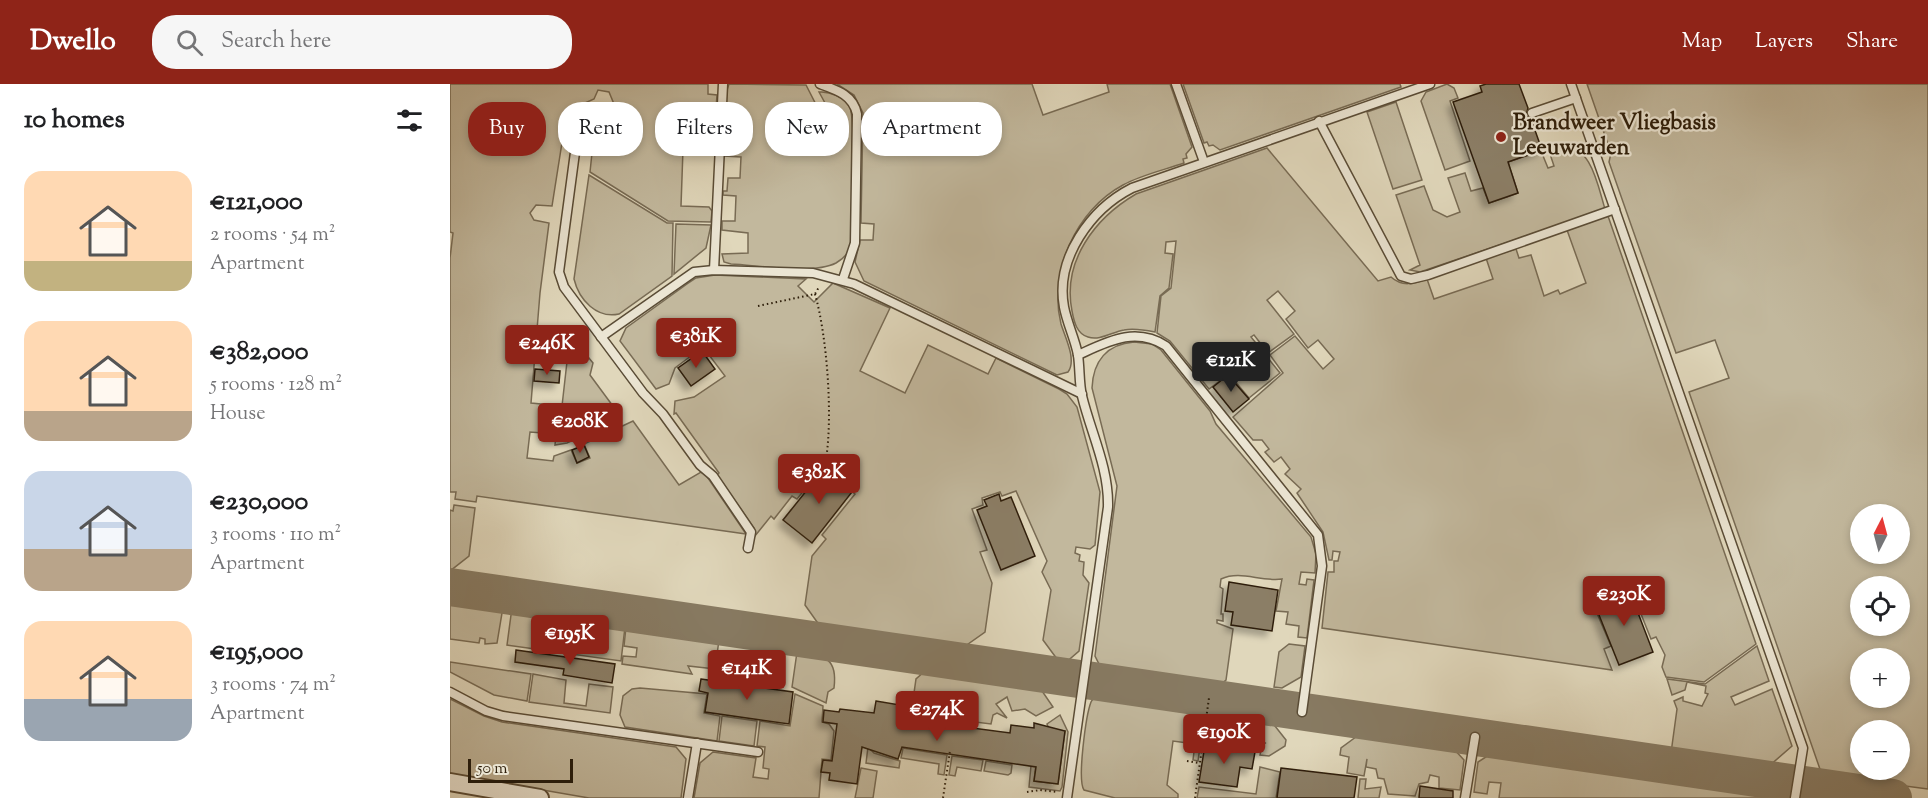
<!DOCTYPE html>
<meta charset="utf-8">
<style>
:root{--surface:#fff;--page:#f6f6f6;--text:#202124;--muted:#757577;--accent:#8f2418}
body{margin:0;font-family:"Sorts Mill Goudy",serif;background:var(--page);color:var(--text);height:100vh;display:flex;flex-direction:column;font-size:22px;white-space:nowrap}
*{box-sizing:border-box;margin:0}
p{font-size:20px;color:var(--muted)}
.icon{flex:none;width:33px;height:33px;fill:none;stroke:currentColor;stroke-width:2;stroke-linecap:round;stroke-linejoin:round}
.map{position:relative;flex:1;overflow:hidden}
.drawer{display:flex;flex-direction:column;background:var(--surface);width:450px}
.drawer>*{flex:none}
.banner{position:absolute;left:18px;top:18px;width:570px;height:54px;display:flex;gap:12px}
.needle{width:39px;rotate:6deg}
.tools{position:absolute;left:1400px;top:420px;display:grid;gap:12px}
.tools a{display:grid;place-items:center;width:60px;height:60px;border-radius:50%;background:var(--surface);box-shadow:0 3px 9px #0003;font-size:30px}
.scale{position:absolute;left:18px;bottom:15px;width:105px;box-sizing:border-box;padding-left:6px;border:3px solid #2e1e0a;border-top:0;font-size:16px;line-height:21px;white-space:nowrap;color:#2e1e0a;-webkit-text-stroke:4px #ebe5d3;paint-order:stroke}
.price{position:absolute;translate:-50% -51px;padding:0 14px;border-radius:6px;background:var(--accent);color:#fff;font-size:20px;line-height:39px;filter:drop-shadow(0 2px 3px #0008)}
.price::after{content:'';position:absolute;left:50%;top:36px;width:18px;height:14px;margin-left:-9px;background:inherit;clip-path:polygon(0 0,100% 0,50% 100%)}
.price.selected{background:#222;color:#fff}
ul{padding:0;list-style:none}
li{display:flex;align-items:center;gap:18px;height:150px;padding:0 24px}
li span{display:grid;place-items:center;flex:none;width:168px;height:120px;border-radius:18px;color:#555}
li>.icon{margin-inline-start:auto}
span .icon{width:72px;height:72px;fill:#fffc;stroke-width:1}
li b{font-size:26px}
h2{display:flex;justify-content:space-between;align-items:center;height:72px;padding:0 24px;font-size:26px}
.tag{padding:0 21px;border-radius:24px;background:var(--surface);box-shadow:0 3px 9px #0003;font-size:21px;line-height:54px}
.tag.selected{background:var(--accent);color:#fff}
header{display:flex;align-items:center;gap:36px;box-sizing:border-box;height:84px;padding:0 30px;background:var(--accent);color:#fff}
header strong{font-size:28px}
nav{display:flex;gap:33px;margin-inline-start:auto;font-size:21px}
.search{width:420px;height:54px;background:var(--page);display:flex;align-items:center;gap:15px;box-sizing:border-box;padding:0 21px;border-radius:24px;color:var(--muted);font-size:22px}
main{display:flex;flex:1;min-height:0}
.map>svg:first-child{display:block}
</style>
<header>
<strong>Dwello</strong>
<div class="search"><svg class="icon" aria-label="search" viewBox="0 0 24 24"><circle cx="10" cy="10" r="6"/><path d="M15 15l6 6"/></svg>Search here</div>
<nav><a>Map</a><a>Layers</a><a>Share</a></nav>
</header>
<main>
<section class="drawer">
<h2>10 homes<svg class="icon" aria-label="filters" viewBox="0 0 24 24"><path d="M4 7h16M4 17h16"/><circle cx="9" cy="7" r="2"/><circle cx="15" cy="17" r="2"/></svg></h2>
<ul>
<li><span style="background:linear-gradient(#ffd9b3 75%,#c2b280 0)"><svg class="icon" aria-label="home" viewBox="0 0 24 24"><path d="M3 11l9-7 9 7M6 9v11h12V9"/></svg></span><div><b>€121,000</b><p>2 rooms · 54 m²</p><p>Apartment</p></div></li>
<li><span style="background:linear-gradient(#ffd9b3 75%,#b9a48a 0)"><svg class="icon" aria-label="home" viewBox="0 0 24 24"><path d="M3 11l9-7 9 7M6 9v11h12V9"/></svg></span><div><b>€382,000</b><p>5 rooms · 128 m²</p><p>House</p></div></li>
<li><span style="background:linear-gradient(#c9d6e8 65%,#b9a48a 0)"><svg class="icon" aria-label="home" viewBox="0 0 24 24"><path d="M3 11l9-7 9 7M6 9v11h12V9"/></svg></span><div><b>€230,000</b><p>3 rooms · 110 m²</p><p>Apartment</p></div></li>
<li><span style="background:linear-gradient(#ffd9b3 65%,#9aa5b1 0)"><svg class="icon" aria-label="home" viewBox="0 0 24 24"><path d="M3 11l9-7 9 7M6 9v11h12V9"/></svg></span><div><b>€195,000</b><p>3 rooms · 74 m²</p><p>Apartment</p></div></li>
</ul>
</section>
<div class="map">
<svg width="1478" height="714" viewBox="0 0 1478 714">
<defs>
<filter id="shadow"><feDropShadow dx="-5.5" dy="5.5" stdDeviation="3" flood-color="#0004"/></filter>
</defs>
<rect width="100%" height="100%" fill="#e0d7bb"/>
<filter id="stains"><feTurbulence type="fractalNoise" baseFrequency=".00333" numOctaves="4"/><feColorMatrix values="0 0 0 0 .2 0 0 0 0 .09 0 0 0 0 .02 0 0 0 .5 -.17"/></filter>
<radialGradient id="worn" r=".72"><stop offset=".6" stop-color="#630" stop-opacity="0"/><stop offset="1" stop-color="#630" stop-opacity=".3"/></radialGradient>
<g fill="#c2b89d" stroke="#786b54" stroke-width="1.5" fill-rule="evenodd">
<path d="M0,0H258V10L267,11L265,38L234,37L231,122L259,123L262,127L261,138L218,137L140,88L142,69L160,53L166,37V25L159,8L148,6L144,15L117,27L102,122L86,121L80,129L84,136L99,139L90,209L81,319L112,322L120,251L143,279L140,291L171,333L117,359L105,361L106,350L80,348L77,374L103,377L104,372L121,366L127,379L140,374L134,360L183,337L229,401L251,388L256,391L296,450L27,412L26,418L5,415L6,408H0V174L3,149L0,148Z"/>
<path d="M279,0L356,1L379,46L387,41L369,8C380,7 394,13 400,24C405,35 404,152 399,166C397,171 391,176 386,179C363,191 307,181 281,180L274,178L272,170L298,169V149L272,146V137H285L286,112L273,111V107H277L278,94H290L291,73L274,72L276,9Z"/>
<path d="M387,0H582L593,31L659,8L657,0H720L742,63L736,70L737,74L733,75L734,79C714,86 691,91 673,101C626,126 598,189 611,240C615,253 627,276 618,288L607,291L414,197L405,178L410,156H423L424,140L411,139L413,29L404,11Z"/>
<path d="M733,0H950L951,3L770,66L763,61L759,62L757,58L754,59Z"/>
<path d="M997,0L1004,4L1008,14L1000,17L1020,77L995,86L971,17L976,8Z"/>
<path d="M1137,0H1478V705L1372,691L1239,308L1279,294L1265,256L1226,269L1159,78L1161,69ZM1449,430V470H1410V430ZM1449,502V542H1410V502ZM1410,574H1449V614H1410ZM1410,646H1449V686H1410Z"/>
<path d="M946,18L972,96L943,105L917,28Z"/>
<path d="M1109,59C1142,62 1147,99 1155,125L979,185L970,188L960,186L970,181L946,111L974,102L983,126L997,133L1010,128L998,94L1015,89L1021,107L1033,104L1039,119L1068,109L1058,78L1091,67L1098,84L1104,82L1098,64Z"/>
<path d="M817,64L928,197L941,193C952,203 963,200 977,195L984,215L1043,195L1036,174L1066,165L1069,174L1081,171L1094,212L1108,206L1110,210L1136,199L1117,146L1158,132L1306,560L1254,598L1216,593L1212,583L1215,571L1206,553L1201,555L1181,505L1169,510L1166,505L1152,511L1153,516L1143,520L1161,562L1154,565L1162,586L872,544L878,488H884V477H888L890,468L883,467L882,476H879L873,448L847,409L851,405L835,390L840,385L831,373L824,378L815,368L819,365L812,356H803L783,333L833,289L820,271L845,252L873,285L884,275L868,256L858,264L836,235L845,227L828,207L817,216L844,250L818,269L804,251L801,253L830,289L799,314L779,290L759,305L720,257L707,249L711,212L721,204L726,157L716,158L715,169L723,170L719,204L710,212L705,248C695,246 684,244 674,246C662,248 650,257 638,253C627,250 624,238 622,227C612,177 645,134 686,110Z"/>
<path d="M139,91L217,139H223L222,192L169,230C147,235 129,216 124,195Z"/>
<path d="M226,140L261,141L256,164L224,190Z"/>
<path d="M265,191L356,195L348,202L364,218L383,199L440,224L410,287L455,309L478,261L538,290L546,274L609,305L617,310L627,323L650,408L645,461L640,465L626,463L625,469L630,471L629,477L634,478L633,491L639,499L629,567L614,580L610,579L593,556L601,506L592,488L597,477L566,407L552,412L550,408L532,414L533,421L522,425L537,466L530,468L542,499L535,548L511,565L372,545L355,521L362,472L376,455L372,451L405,410L395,402L399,395L388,386L383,391L373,383L347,415L342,412L324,435L321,432L305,452L304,444L267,391L269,389L226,329L224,330L225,317L244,313L275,292L253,263L225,284L219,300L206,305L170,257L176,244L237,200L246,194Z"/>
<path d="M684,258L702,260L711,266L760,327L766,340L861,453L866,470L865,489L851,488L849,500L856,501L857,495L864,496L857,554L848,553L849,542L836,540L838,528L826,527L832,495C810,498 791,486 771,495L770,503L773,505L771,530H773V537L767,536V539L783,545L776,596L767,603L657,586L649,580L645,572L667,402L642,304C643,277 657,260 684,258Z"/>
<path d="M4,421L25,424L19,472L0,487V426L3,427Z"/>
<path d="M0,517L51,525L52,529L47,559L35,560V555L30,554L29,559L0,555Z"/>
<path d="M65,527L175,543L171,577L57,561L61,531Z"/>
<path d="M176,543L269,556L265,585L238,582L242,590L172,580L173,572L186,573L187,564L174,562Z"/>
<path d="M839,560L855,562L851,593L832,604L824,603L829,568Z"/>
<path d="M1307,562L1319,597L1281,613L1285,621L1322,605L1342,662L1318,683L1221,669L1227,625L1224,617L1233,613V617L1252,622L1258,610L1255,609L1256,602L1237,598L1235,606L1222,611L1217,595L1255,600Z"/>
<path d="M347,568C373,572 388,572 384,604L378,608L376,619L342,603Z"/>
<path d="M0,578L81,590L77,617L44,611L0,588Z"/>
<path d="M475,587L590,604L603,623L586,632L575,625L562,627L557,613L546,620L557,634L547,629L543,631L541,640L461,630L466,595Z"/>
<path d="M83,590L116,596L114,619L136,622L139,600L163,603L160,629L79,618Z"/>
<path d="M190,604L257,610L254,629L270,632L267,657L175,643L170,631L173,612L182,605Z"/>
<path d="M345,610L373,622L372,638L379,640L384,647L381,676L372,675L369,714H244L250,679L263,668L306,674L303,693L318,695L319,685L313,684L315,663L307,662L310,637L340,642Z"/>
<path d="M648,612L755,627L748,677L743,676L745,660L723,657L717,701L728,710V714H665L634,706C627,696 636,631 641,618C642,616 645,613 648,612Z"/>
<path d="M0,615L34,632L52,638L226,663L236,675L231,714H139L0,690Z"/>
<path d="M758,628L821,637L836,656L835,662L819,672L810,671L812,660L816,659L810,658L809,665L754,658Z"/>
<path d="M610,631L618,648L612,703L610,707L579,703L582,671L587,672L584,697L608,700L615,647L599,645L597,640Z"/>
<path d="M272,632L307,637L304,662L269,657Z"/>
<path d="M910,650L1002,663L1014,676L1010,706L989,704V693L980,691L978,698L969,700L965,712L938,710L934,695L928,694L926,685L916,683L917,675L914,692L897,689L899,673L890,671L891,664Z"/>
<path d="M418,663L424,669L450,677L449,684L416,679Z"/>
<path d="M453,664L497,671L494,691L488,690L489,680L451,674Z"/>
<path d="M1042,669L1329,711L1334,714H1049L1051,699L1039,698L1037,710L1024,708L1028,678Z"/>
<path d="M502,672L533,676L531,687L507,683L505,692L499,691Z"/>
<path d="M536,677L562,681L561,689L558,691L534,687Z"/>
<path d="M810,683L830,688L826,714H747L749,703L806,710Z"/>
<path d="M411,684L427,687L423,714H405Z"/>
<path d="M910,695H916L915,705L931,703L929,714H908Z"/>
</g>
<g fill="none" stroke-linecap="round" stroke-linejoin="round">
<path stroke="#877a62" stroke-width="38" d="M0,503L1443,714"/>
</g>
<g fill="#8b7e66" stroke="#2e1e0a" stroke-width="1.5" filter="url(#shadow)">
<path d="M1036,0H1069L1078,24L1076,32L1081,35L1092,66L1058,78L1068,109L1039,119L1003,18L1032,8L1030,2Z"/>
<path d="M252,267L265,285L241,302L228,284Z"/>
<path d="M85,285L110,287L109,299L84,297Z"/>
<path d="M778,291L799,315L783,328L763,303Z"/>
<path d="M134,361L139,373L127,379L122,366Z"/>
<path d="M373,386L382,393L387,387L399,397L394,402L402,408L362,459L333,436Z"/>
<path d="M549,410L551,417L561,413L585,472L551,486L527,426L537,422L534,416Z"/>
<path d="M779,498L828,506L822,547L781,541L783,528L775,527Z"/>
<path d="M1167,505L1170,512L1180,508L1203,568L1169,581L1145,521L1155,517L1153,511Z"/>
<path d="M66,566L165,580L162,599L113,591L114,585L65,578Z"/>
<path d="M251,595L343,608L339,640L255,628L258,609L249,607Z"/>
<path d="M426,617L456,622L454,635L560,649L561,641L584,644V639L615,647L608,700L584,697L586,683L452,663L448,675L412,663L407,700L379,696L380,689L371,688L373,676L382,677L387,640L373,638L374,626L389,628L390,625L424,629Z"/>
<path d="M755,661L805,668L802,685L790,683L787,703L749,698Z"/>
<path d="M831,684L907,693L904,714H827Z"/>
<path d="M970,702L1003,707V714H969Z"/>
</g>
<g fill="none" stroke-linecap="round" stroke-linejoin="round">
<g stroke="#5a4c36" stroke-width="11">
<g id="service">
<path d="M370,0C387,6 403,11 407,30L405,159L393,195"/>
<path d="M726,0L754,78"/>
<path d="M1121,0L1353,664L1345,714"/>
<path d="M1082,29L1126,14"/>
<path d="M869,37L951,192L961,195L978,191L1165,125"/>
<path d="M128,46L109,188L114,203L193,309L213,330L250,381L263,392L301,448L298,464"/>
<path d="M264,186L273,0"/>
<path d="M151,253L244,188L264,186L363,189L404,200L632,310"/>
<path d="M628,271C657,258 685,242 716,262L868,451L872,482L852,628"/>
<path d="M0,608L36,627L53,632L308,668"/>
<path d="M238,714L247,659"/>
<path d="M617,714L658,423C659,384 641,349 632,312C629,299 630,285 628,271C625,255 617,239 614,223C605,174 641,125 682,104L980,0"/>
<path d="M1015,714L1025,653"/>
</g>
</g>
<g stroke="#5a4c36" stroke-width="20">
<path id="minor" d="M0,698L90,714"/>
</g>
<g stroke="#2e1e0a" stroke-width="2" stroke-dasharray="1.5 3" stroke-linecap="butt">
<path d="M365,210C377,252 383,332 376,375"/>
<path d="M308,222L365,210L369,203"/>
<path d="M737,677L749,679"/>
<path d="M577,708L590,706L607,708"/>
<path d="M493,714L500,667"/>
<path d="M745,714L759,614"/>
</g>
<use href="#service" stroke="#ebe5d3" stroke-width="8"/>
<use href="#minor" stroke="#ebe5d3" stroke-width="16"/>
</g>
<circle fill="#8f2418" stroke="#ebe5d3" stroke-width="2" cx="1051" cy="53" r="6"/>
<g text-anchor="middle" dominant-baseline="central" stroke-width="4.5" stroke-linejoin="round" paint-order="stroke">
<g font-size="22" font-weight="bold" fill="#2e1e0a" stroke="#ebe5d3" text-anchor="start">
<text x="1063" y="40">Brandweer Vliegbasis<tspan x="1063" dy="25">Leeuwarden</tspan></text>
</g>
</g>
<rect width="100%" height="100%" filter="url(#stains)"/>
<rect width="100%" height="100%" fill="url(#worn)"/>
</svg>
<div class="tools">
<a><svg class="needle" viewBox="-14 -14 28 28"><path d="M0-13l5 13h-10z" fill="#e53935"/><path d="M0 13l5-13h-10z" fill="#757577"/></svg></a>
<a><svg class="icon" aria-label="locate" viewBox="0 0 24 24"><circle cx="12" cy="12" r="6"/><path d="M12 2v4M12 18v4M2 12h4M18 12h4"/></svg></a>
<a>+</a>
<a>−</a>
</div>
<div class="scale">50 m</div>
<b class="price" style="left:246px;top:285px">€381K</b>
<b class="price" style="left:97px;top:292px">€246K</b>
<b class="price selected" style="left:781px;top:309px">€121K</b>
<b class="price" style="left:130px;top:370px">€208K</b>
<b class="price" style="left:369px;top:421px">€382K</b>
<b class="price" style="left:1174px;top:543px">€230K</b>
<b class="price" style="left:120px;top:582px">€195K</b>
<b class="price" style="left:297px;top:617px">€141K</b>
<b class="price" style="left:487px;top:658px">€274K</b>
<b class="price" style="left:774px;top:681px">€190K</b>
<div class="banner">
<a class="tag selected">Buy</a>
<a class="tag">Rent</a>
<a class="tag">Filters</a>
<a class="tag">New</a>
<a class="tag">Apartment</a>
</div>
</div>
</main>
